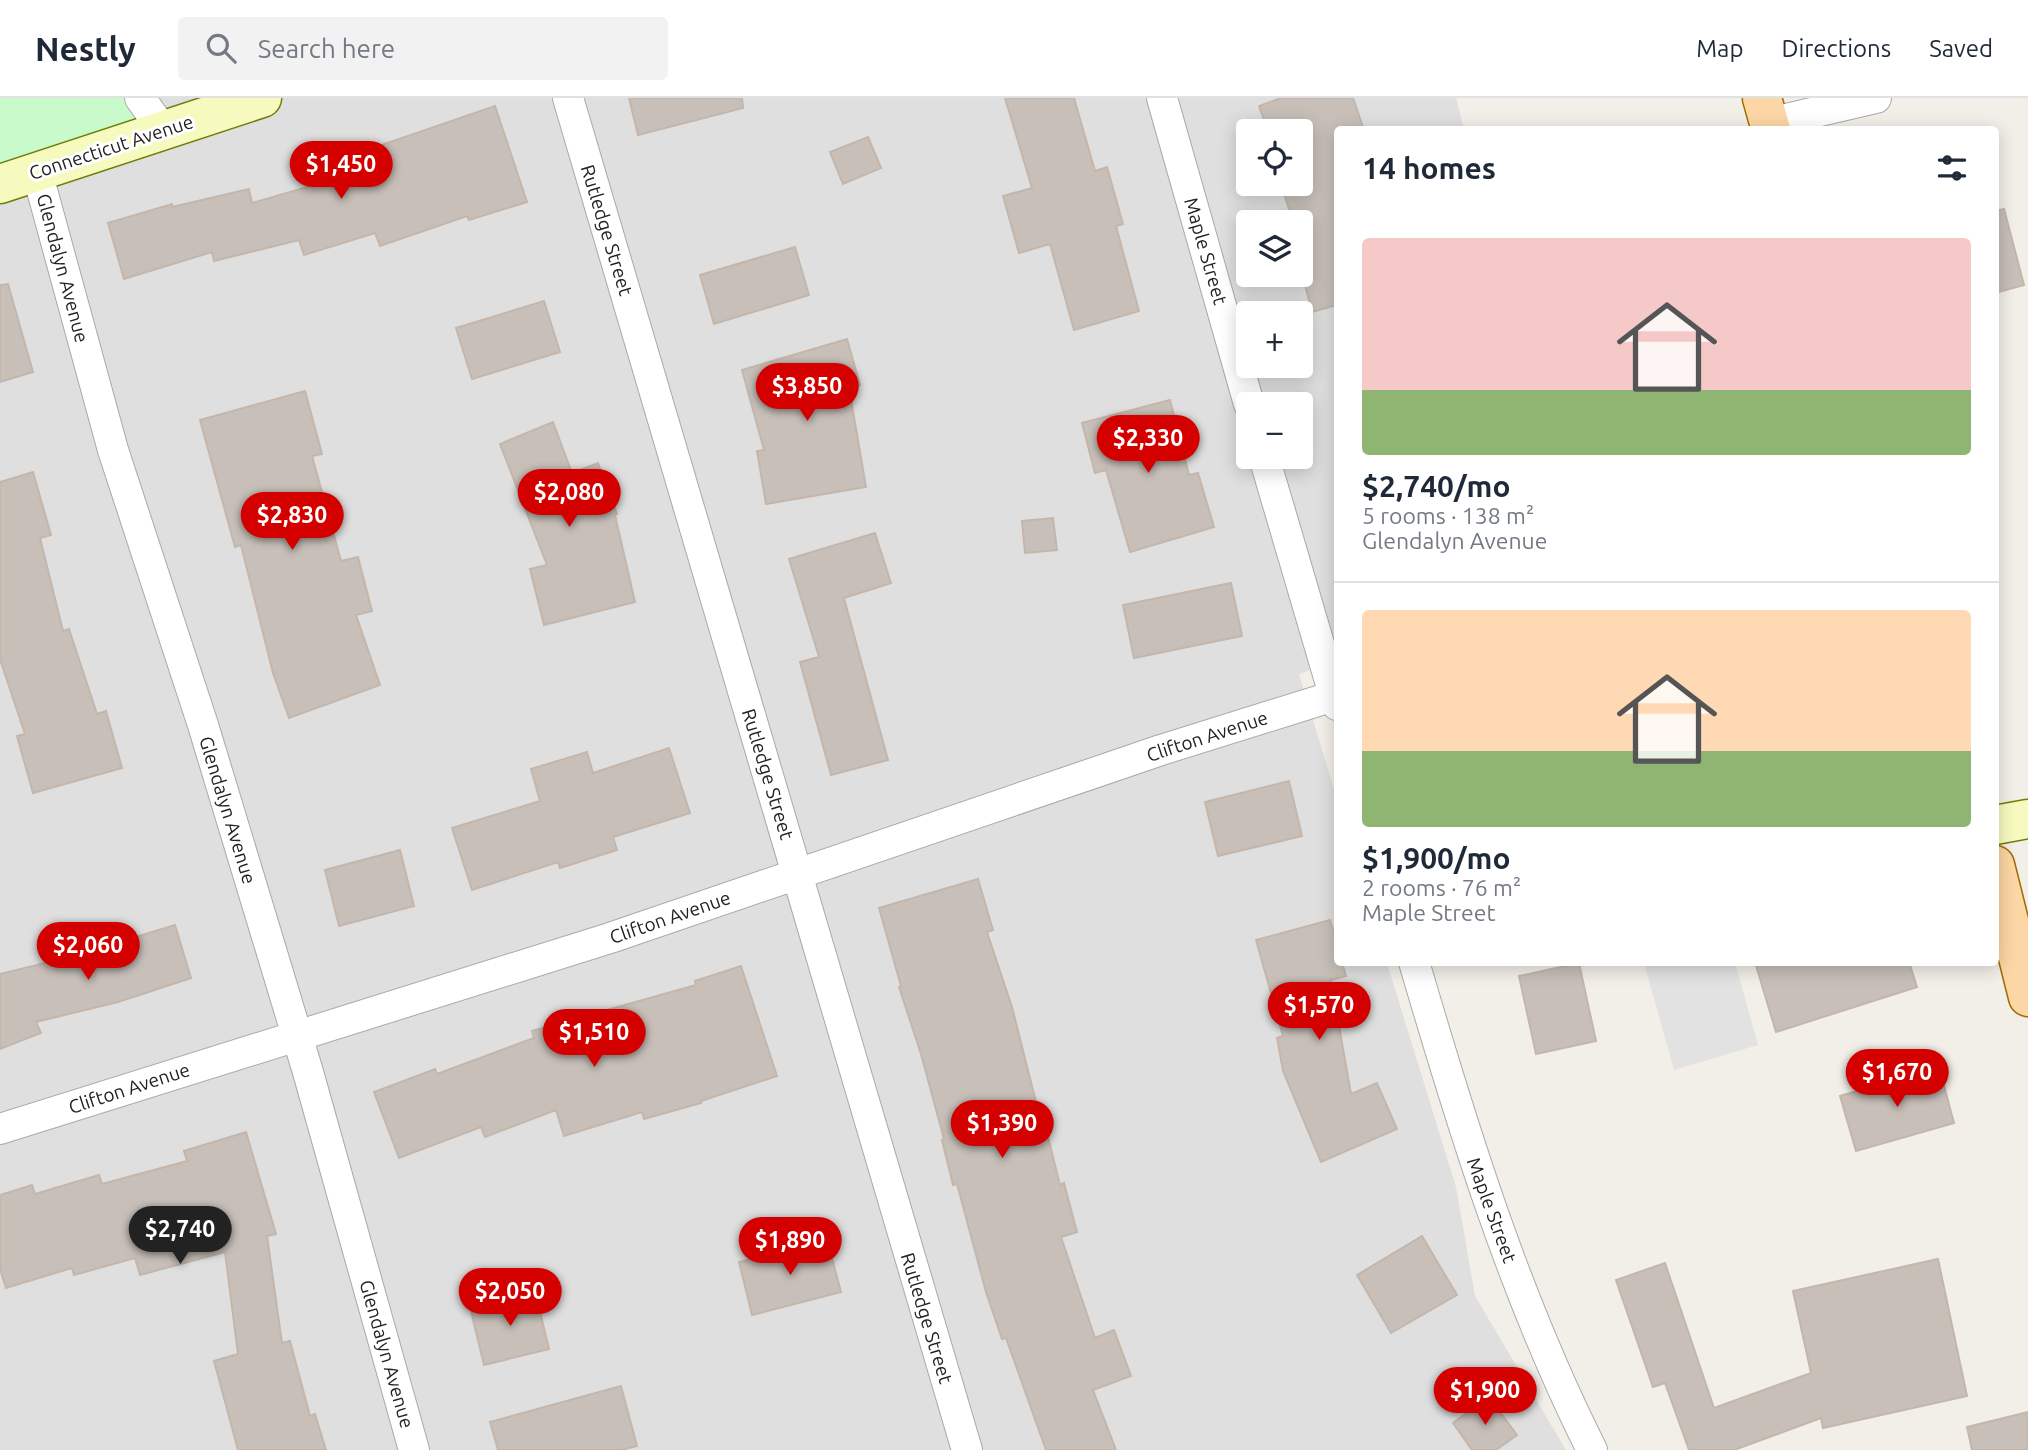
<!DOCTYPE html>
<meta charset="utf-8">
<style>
:root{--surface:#fff;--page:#f2f2f3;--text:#1f2937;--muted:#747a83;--line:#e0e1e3;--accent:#d40000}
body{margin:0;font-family:Ubuntu,sans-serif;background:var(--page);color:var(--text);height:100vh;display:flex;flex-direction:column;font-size:26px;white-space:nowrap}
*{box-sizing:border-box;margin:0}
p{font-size:23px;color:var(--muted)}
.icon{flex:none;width:38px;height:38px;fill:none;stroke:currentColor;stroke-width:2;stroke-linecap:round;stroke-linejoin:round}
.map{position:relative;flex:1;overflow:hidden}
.panel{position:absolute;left:1334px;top:28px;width:665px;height:840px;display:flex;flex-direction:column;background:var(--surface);border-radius:7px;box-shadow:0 4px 18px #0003}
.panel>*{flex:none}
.tools{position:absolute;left:1236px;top:21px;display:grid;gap:14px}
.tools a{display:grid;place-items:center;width:77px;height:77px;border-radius:7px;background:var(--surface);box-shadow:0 4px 18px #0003;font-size:35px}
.price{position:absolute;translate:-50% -60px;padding:0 16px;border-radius:24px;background:var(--accent);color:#fff;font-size:23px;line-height:46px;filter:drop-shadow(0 2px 4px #0008)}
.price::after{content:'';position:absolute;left:50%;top:42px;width:21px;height:16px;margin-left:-10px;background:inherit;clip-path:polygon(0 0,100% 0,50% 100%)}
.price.active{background:#222;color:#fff}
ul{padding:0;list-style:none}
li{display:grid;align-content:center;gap:14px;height:371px;padding:0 28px}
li+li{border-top:2px solid var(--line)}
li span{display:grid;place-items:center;height:217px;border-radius:7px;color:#555}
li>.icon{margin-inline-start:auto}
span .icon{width:126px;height:126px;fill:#fffc;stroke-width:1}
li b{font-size:30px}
h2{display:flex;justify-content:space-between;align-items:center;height:84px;padding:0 28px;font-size:30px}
header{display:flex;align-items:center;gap:42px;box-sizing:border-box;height:98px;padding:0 35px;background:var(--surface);border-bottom:2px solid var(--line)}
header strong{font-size:33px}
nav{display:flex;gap:38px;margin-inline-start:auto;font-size:24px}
.search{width:490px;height:63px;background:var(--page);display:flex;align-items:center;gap:18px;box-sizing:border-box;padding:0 24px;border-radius:7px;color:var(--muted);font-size:26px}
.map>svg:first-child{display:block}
</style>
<header>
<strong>Nestly</strong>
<div class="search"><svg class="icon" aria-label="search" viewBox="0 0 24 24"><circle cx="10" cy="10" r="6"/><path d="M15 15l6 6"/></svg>Search here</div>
<nav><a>Map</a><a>Directions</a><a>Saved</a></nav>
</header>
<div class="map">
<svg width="2028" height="1352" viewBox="0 0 2028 1352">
<rect width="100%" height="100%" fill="#f2efe9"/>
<path fill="#e0dfdf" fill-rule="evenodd" d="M0,0H1456L1464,31L1337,32V563L1299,576L1337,701V864L1387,865L1456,1089L1475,1198L1566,1352H0ZM1248,33H1300V86H1248ZM1248,124H1300V177H1248ZM1248,215H1300V268H1248ZM1248,306H1300V359H1248Z"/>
<path fill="#c8facc" d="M0,0H140L163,32L0,86Z"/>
<path fill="#e2e2e2" d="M1644,865H1735L1758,947L1674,972Z"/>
<g fill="#c7bfb8" stroke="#c4b6ab" stroke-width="2">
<path d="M629,0H742L743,10L638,37Z"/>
<path d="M1005,0H1074L1095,73L1107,69L1123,126L1116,128L1139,213L1074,232L1050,146L1019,155L1003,98L1032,90Z"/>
<path d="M1281,0H1353L1364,32H1337V207L1312,214L1300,168V124H1293L1281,86H1300V33H1268L1259,8Z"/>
<path d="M495,8L527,104L469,122L467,118L380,148L375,135L304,157L299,142L214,163L212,154L124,181L108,125L172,106V109L249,91L252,105L355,75L349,58Z"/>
<path d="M868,39L881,70L843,86L830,54Z"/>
<path d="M2004,111L2024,187L1995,195V113Z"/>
<path d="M795,149L809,197L714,226L700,177Z"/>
<path d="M8,186L33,274L0,284V187Z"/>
<path d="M544,203L560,254L472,281L456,230Z"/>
<path d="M847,241L860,287L849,290L866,389L766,406L757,353L764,352L742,272Z"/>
<path d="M305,293L322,356L312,358L341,463L358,459L372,513L356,517L380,587L289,620L273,575L241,447L235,449L200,322Z"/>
<path d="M1170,302L1189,377L1198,375L1214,429L1130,454L1106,372L1095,375L1082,325Z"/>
<path d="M553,324L572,375L598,365L617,416L615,417L635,504L544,527L530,471L547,467L500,346Z"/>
<path d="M33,374L51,437L40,440L63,533L69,531L97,616L106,613L122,670L33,695L17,638L25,636L0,561V384Z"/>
<path d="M1053,420L1057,452L1025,455L1022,423Z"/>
<path d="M875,435L891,485L844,500L888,662L831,677L800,564L819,559L789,461Z"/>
<path d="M1231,485L1242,538L1134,560L1123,507Z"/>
<path d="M669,650L690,715L613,739L617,752L560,770L558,764L472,792L452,730L540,703L531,671L587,654L593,675Z"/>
<path d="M1289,683L1302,738L1218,758L1205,704Z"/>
<path d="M400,752L414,808L339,828L325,772Z"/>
<path d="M978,781L993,832L987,834L1012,909L1039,1016L1042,1015L1060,1087L1064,1085L1077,1134L1061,1139L1095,1240L1114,1232L1131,1278L1093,1292L1116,1352H1046L1006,1240L1002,1241L986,1194L957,1086L953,1087L942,1042L944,1041L921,956L899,889L901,888L879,810Z"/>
<path d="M1330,822L1337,846V864H1342L1346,878L1331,882L1351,996L1377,985L1397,1031L1321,1064L1283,973L1277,940L1283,938L1256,842Z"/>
<path d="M175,827L191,880L118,904L36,924L41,935L0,951V876L127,845L126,842Z"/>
<path d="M1755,864H1909L1917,889L1776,934Z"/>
<path d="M1579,865L1596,943L1536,956L1519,878Z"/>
<path d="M741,868L777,978L701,1003V1005L644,1021L642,1014L564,1038L556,1012L485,1039L481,1029L399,1060L374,994L435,971L437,976L534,940L532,933L696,887L695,883Z"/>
<path d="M1939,969L1954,1025L1856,1053L1840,998Z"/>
<path d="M246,1034L276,1136L267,1138L282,1245L290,1243L310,1318L315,1316L326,1352H238L214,1263L238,1256L225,1154L140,1177L135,1160L74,1177L72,1170L6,1190L0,1171V1097L32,1087L35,1096L99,1077L102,1086L187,1063L184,1053Z"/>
<path d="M1422,1138L1457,1197L1391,1235L1357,1177Z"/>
<path d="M827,1141L841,1194L752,1217L739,1164Z"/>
<path d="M1938,1161L1967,1298L1823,1330L1821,1320L1734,1352H1689L1665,1285L1653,1289L1616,1182L1665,1165L1714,1310L1811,1275L1793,1193Z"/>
<path d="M535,1193L549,1251L484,1267L470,1209Z"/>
<path d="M621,1288L637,1348L621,1352H498L490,1324Z"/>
<path d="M1489,1299L1517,1337L1496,1352H1472L1453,1325Z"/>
<path d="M2028,1314V1352H1972L1967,1329Z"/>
</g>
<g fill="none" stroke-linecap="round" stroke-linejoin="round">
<g stroke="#a9a9a9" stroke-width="32">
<g id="street">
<path d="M140,0L163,32"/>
<path d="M568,0L967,1352"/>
<path d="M1162,0L1249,306"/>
<path d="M1769,25L1876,0"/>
<path d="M37,74L113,352L203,627L308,974L414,1352"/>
<path d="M1264,359L1337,607"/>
<path d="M1414,864C1463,1031 1514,1197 1592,1352"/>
<path d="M0,1031L610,840L1161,652L1337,597"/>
</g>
</g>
<g stroke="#707d05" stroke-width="41">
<g id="secondary">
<path d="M0,86L262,0"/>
<path d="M1995,727L2028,721"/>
</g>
</g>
<g stroke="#a06b00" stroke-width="41">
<g id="primary">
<path d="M1762,0L1771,32"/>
<path d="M1995,767L2028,899"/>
</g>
</g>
<use href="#street" stroke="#fff" stroke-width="30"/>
<use href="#secondary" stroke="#f7fabf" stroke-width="38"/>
<use href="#primary" stroke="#fcd6a4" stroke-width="38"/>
</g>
<g text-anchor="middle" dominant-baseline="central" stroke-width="6" stroke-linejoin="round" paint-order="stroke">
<g font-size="19" fill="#222" stroke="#fff">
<text transform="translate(111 49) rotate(-18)">Connecticut Avenue</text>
<text transform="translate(607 132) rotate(73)">Rutledge Street</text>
<text transform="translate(1206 153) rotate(74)">Maple Street</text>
<text transform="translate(63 170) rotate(75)">Glendalyn Avenue</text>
<text transform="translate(1207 638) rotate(-18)">Clifton Avenue</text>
<text transform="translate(768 676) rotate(73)">Rutledge Street</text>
<text transform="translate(228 712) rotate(73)">Glendalyn Avenue</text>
<text transform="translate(670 819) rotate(-19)">Clifton Avenue</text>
<text transform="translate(129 990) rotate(-18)">Clifton Avenue</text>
<text transform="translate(1492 1112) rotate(70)">Maple Street</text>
<text transform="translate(927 1220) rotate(73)">Rutledge Street</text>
<text transform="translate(387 1256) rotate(74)">Glendalyn Avenue</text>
</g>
</g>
</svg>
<div class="tools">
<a><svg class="icon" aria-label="locate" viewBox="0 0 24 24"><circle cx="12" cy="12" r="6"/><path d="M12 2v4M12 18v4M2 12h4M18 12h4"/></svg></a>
<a><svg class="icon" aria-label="layers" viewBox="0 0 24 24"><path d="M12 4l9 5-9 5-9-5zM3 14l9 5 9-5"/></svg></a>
<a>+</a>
<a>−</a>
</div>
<b class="price" style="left:341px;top:103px">$1,450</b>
<b class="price" style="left:807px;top:325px">$3,850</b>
<b class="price" style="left:1148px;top:377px">$2,330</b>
<b class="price" style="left:569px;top:431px">$2,080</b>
<b class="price" style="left:292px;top:454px">$2,830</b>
<b class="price" style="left:88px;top:884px">$2,060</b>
<b class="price" style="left:1319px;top:944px">$1,570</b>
<b class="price" style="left:594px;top:971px">$1,510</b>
<b class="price" style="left:1897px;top:1011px">$1,670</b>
<b class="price" style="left:1002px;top:1062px">$1,390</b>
<b class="price active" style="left:180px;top:1168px">$2,740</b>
<b class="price" style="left:790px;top:1179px">$1,890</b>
<b class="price" style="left:510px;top:1230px">$2,050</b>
<b class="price" style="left:1485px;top:1329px">$1,900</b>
<section class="panel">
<h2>14 homes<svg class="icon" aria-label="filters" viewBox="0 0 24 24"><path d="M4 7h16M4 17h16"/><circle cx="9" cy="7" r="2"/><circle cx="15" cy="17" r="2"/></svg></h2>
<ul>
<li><span style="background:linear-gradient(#f6c9c9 70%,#8fb573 0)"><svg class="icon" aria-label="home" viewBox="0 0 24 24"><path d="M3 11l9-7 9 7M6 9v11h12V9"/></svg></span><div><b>$2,740/mo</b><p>5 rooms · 138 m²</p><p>Glendalyn Avenue</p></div></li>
<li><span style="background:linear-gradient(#ffd9b3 65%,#8fb573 0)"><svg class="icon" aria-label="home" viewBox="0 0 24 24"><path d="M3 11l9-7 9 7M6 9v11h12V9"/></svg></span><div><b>$1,900/mo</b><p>2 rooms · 76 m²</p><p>Maple Street</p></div></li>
</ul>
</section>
</div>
